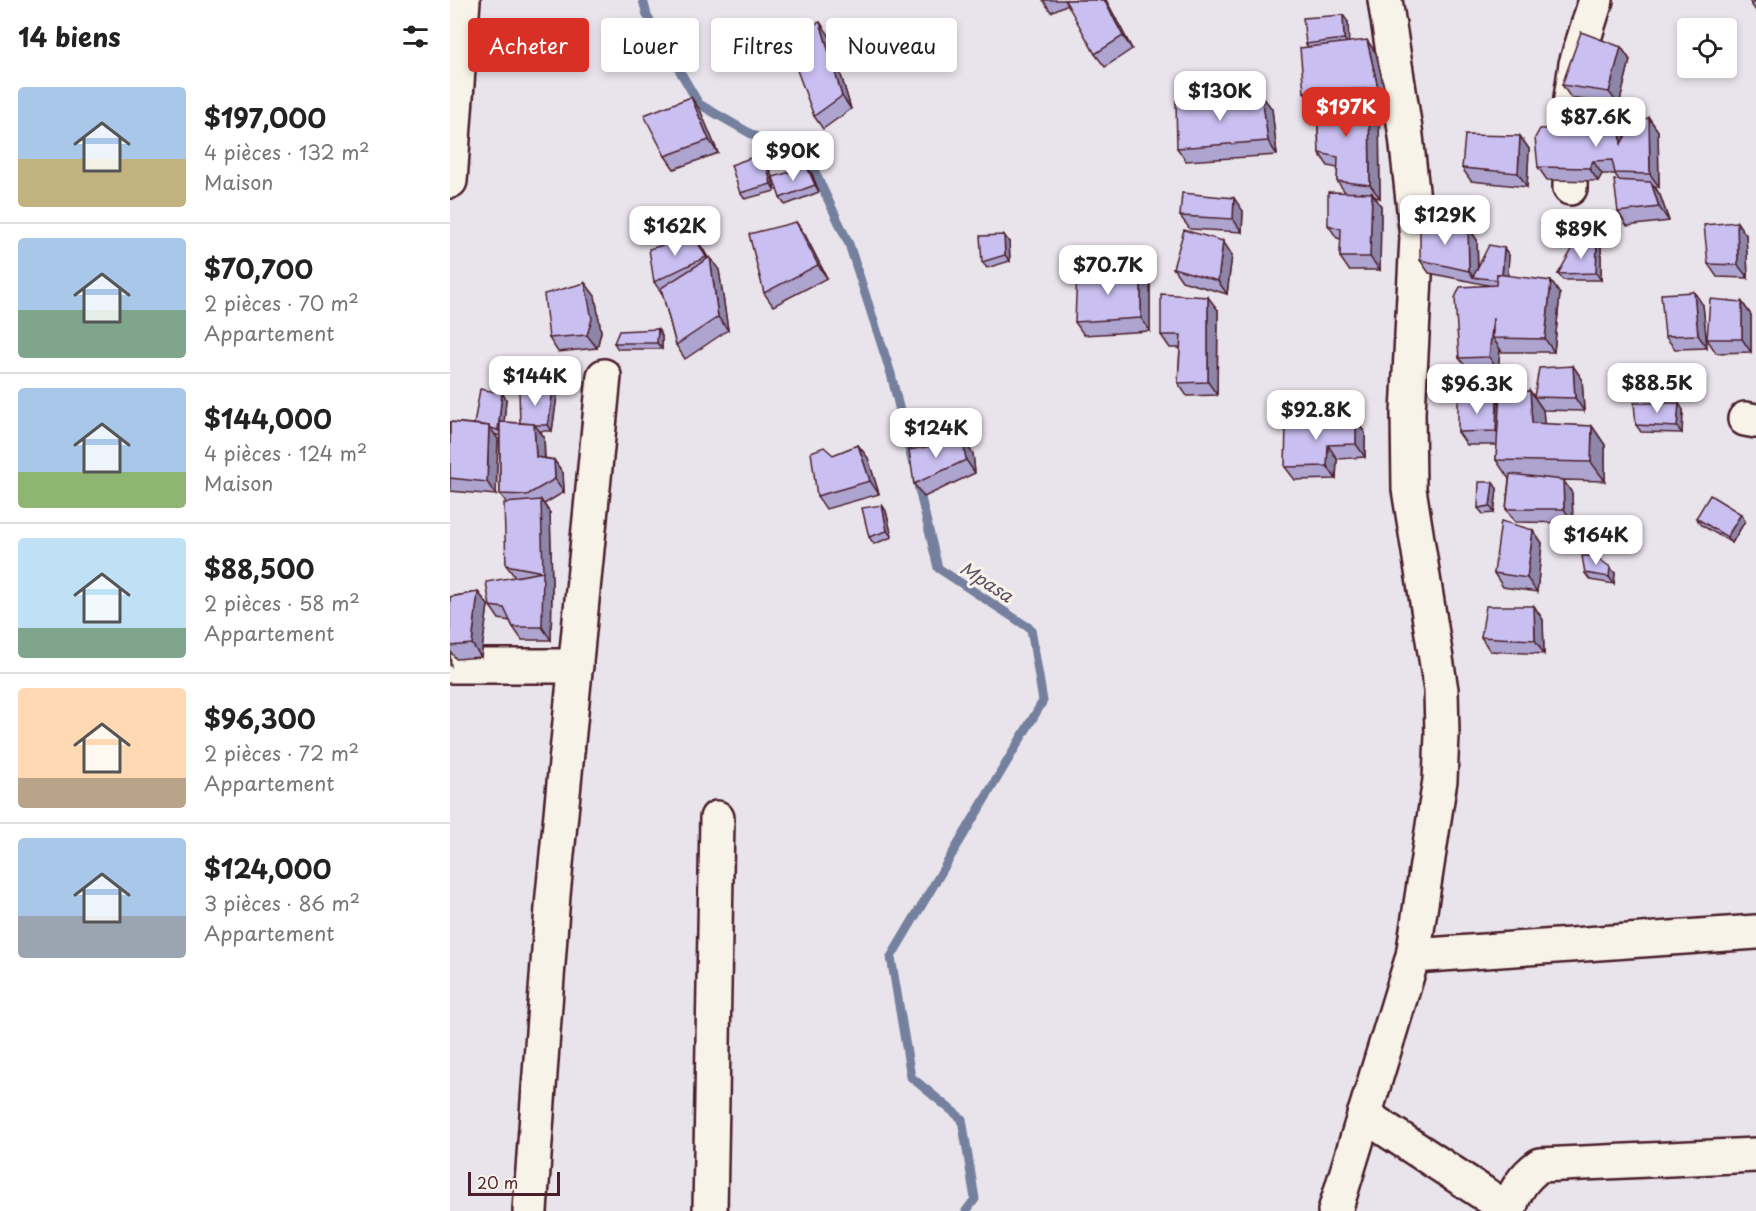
<!DOCTYPE html>
<html lang="fr">
<meta charset="utf-8">
<style>
:root{--surface:#fff;--page:#f6f6f6;--text:#222;--muted:#767676;--line:#e0e0e0;--accent:#d93025}
body{margin:0;font-family:"Playpen Sans",sans-serif;background:var(--page);color:var(--text);height:100vh;display:flex;flex-direction:column;font-size:22px;white-space:nowrap}
*{box-sizing:border-box;margin:0}
p{font-size:20px;color:var(--muted)}
.icon{flex:none;width:33px;height:33px;fill:none;stroke:currentColor;stroke-width:2;stroke-linecap:round;stroke-linejoin:round}
.map{position:relative;flex:1;overflow:hidden}
.drawer{display:flex;flex-direction:column;background:var(--surface);width:450px}
.drawer>*{flex:none}
.banner{position:absolute;left:18px;top:18px;width:570px;height:54px;display:flex;gap:12px}
.buttons{position:absolute;left:1227px;top:18px;display:grid;gap:12px}
.buttons a{display:grid;place-items:center;width:60px;height:60px;border-radius:6px;background:var(--surface);box-shadow:0 3px 9px #0003;font-size:30px}
.scale{position:absolute;left:18px;bottom:15px;width:92px;box-sizing:border-box;padding-left:6px;border:3px solid #4a1f2b;border-top:0;font-size:16px;line-height:21px;white-space:nowrap;color:#4a1f2b;-webkit-text-stroke:4px #f7f3e8;paint-order:stroke}
.price{position:absolute;translate:-50% -51px;padding:0 14px;border-radius:12px;background:#fff;color:#222;font-size:20px;line-height:39px;filter:drop-shadow(0 2px 3px #0008)}
.price::after{content:'';position:absolute;left:50%;top:36px;width:18px;height:14px;margin-left:-9px;background:inherit;clip-path:polygon(0 0,100% 0,50% 100%)}
.price.current{background:var(--accent);color:#fff}
ul{padding:0;list-style:none}
li{display:flex;align-items:center;gap:18px;height:150px;padding:0 18px}
li+li{border-top:2px solid var(--line)}
li span{display:grid;place-items:center;flex:none;width:168px;height:120px;border-radius:6px;color:#555}
li>.icon{margin-inline-start:auto}
span .icon{width:72px;height:72px;fill:#fffc;stroke-width:1}
li b{font-size:26px}
h2{display:flex;justify-content:space-between;align-items:center;height:72px;padding:0 18px;font-size:26px}
.chip{padding:0 21px;border-radius:6px;background:var(--surface);box-shadow:0 3px 9px #0003;font-size:21px;line-height:54px}
.chip.current{background:var(--accent);color:#fff}
main{display:flex;flex:1;min-height:0}
.map>svg:first-child{display:block}
</style>
<main>
<section class="drawer">
<h2>14 biens<svg class="icon" aria-label="filters" viewBox="0 0 24 24"><path d="M4 7h16M4 17h16"/><circle cx="9" cy="7" r="2"/><circle cx="15" cy="17" r="2"/></svg></h2>
<ul>
<li><span style="background:linear-gradient(#a9c7e8 60%,#c2b280 0)"><svg class="icon" aria-label="home" viewBox="0 0 24 24"><path d="M3 11l9-7 9 7M6 9v11h12V9"/></svg></span><div><b>$197,000</b><p>4 pièces · 132 m²</p><p>Maison</p></div></li>
<li><span style="background:linear-gradient(#a9c7e8 60%,#7fa58c 0)"><svg class="icon" aria-label="home" viewBox="0 0 24 24"><path d="M3 11l9-7 9 7M6 9v11h12V9"/></svg></span><div><b>$70,700</b><p>2 pièces · 70 m²</p><p>Appartement</p></div></li>
<li><span style="background:linear-gradient(#a9c7e8 70%,#8fb573 0)"><svg class="icon" aria-label="home" viewBox="0 0 24 24"><path d="M3 11l9-7 9 7M6 9v11h12V9"/></svg></span><div><b>$144,000</b><p>4 pièces · 124 m²</p><p>Maison</p></div></li>
<li><span style="background:linear-gradient(#bfe0f5 75%,#7fa58c 0)"><svg class="icon" aria-label="home" viewBox="0 0 24 24"><path d="M3 11l9-7 9 7M6 9v11h12V9"/></svg></span><div><b>$88,500</b><p>2 pièces · 58 m²</p><p>Appartement</p></div></li>
<li><span style="background:linear-gradient(#ffd9b3 75%,#b9a48a 0)"><svg class="icon" aria-label="home" viewBox="0 0 24 24"><path d="M3 11l9-7 9 7M6 9v11h12V9"/></svg></span><div><b>$96,300</b><p>2 pièces · 72 m²</p><p>Appartement</p></div></li>
<li><span style="background:linear-gradient(#a9c7e8 65%,#9aa5b1 0)"><svg class="icon" aria-label="home" viewBox="0 0 24 24"><path d="M3 11l9-7 9 7M6 9v11h12V9"/></svg></span><div><b>$124,000</b><p>3 pièces · 86 m²</p><p>Appartement</p></div></li>
</ul>
</section>
<div class="map">
<svg width="1306" height="1211" viewBox="0 0 1306 1211">
<rect width="100%" height="100%" fill="#e9e3eb"/>
<filter id="ink" filterUnits="userSpaceOnUse"><feTurbulence type="fractalNoise" baseFrequency=".0167" numOctaves="2"/><feDisplacementMap in="SourceGraphic" scale="12" xChannelSelector="R" yChannelSelector="G"/><feConvolveMatrix kernelMatrix="1 2 1 2 8 2 1 2 1" color-interpolation-filters="sRGB"/></filter>
<g filter="url(#ink)">
<g fill="none" stroke-linecap="round" stroke-linejoin="round">
<g stroke="#75809e" stroke-width="9">
<path d="M193,0L197,15L249,104L364,170L399,244L441,374L462,461"/>
<path d="M467,481L488,568L581,629L593,701L441,957L461,1077L512,1119L525,1199L516,1211"/>
</g>
<g stroke="#4a1f2b" stroke-width="38">
<g id="minor">
<path d="M0,181L13,0"/>
<path d="M1120,188L1121,98L1126,64L1146,0"/>
<path d="M1295,419L1306,421"/>
<path d="M0,666H126"/>
<path d="M963,956L1306,932"/>
<path d="M914,1115L1059,1210"/>
<path d="M80,1211L103,895L154,376"/>
<path d="M260,1211L267,818"/>
<path d="M885,1211L963,956L990,780L992,735L991,690L959,489L958,413L967,237L956,136L935,0"/>
<path d="M1059,1211C1064,1191 1073,1177 1090,1165L1306,1155"/>
</g>
</g>
<use href="#minor" stroke="#f7f3e8" stroke-width="33"/>
</g>
<g fill="#ada4cf" stroke="#4a1f2b" stroke-width="1.5">
<path d="M593,0H656L682,49L655,67L645,54L618,4L601,12Z"/>
<path d="M1306,0V11L1301,4Z"/>
<path d="M898,22V42L926,53L937,101L920,102L929,114L930,198L925,197L931,206L930,270H899L890,257L891,239L887,238L878,225L895,192L887,181L888,168L878,166L869,153L867,105H863L854,92L858,47L856,44Z"/>
<path d="M379,35L401,109L373,129L364,116Z"/>
<path d="M1171,47L1180,60L1169,105L1121,98L1112,85Z"/>
<path d="M812,96L822,109L827,155L736,161L727,148Z"/>
<path d="M250,110L268,153L224,169L215,156Z"/>
<path d="M1199,118L1208,131L1209,187H1205L1210,195L1219,221L1177,226L1168,212L1169,180L1165,174H1152L1148,181L1097,180L1088,167L1176,135Z"/>
<path d="M1070,136L1079,149L1077,187L1021,181L1012,168Z"/>
<path d="M314,153L318,160L325,191L295,199L290,193Z"/>
<path d="M362,174L369,192L335,205L330,198Z"/>
<path d="M793,211L792,232L740,229L730,216Z"/>
<path d="M346,222L355,235L377,278L323,306L314,293Z"/>
<path d="M1018,227L1027,240L1028,268L1054,248L1059,255L1057,276L1110,294L1104,352H1052L1050,349L1048,370H1036L1040,376L1043,399H1047L1049,403L1080,391L1093,410L1094,424L1142,426L1155,445V481L1113,480L1122,493L1123,523L1065,522L1056,509L1059,479L1046,460L1047,445H1017L1008,432L1010,398L1018,370L1009,358L1038,285L979,273L970,260Z"/>
<path d="M554,235L559,242L560,261L537,268L532,262Z"/>
<path d="M1296,235L1298,278L1267,277L1258,264Z"/>
<path d="M244,236L258,258L269,270L278,330L235,359L226,345L213,295L204,282Z"/>
<path d="M1147,241L1151,247V280H1113L1108,274Z"/>
<path d="M782,255L777,294L732,281L723,268Z"/>
<path d="M135,283L145,296L151,332L147,348L108,352L99,338Z"/>
<path d="M700,284V331L634,335L625,322Z"/>
<path d="M1292,302L1301,315V352L1266,353L1257,339Z"/>
<path d="M1253,305L1257,348L1225,349L1215,336Z"/>
<path d="M768,310L767,395L737,396L728,383L730,348H720L711,335Z"/>
<path d="M208,329L212,336V349H168L164,343Z"/>
<path d="M1123,366L1132,379L1134,411L1093,410L1084,397Z"/>
<path d="M52,393L56,399L54,422L70,423L107,396L102,431H90L94,437L95,458L104,460L113,473L114,492L94,504L100,513L102,586L101,640H72L63,627L60,621L49,619L40,606L65,577L56,565L57,503L50,494V436L44,434L48,439L46,495L0,491V422L24,424Z"/>
<path d="M1233,410L1232,433L1191,432L1186,425Z"/>
<path d="M906,420L915,433V457L887,459L886,479L845,480L835,467Z"/>
<path d="M513,440L523,454L525,473L474,497L464,484Z"/>
<path d="M408,445L418,458L429,494L376,509L367,496L383,455Z"/>
<path d="M1047,489L1044,513L1033,514L1028,508Z"/>
<path d="M432,505L436,511L442,537L424,544L419,537Z"/>
<path d="M1246,518L1295,521L1282,543L1251,525Z"/>
<path d="M1083,530L1092,543L1087,592L1053,587L1044,573Z"/>
<path d="M1135,573H1165L1164,584L1140,580Z"/>
<path d="M28,592L38,605L31,657L6,659L0,651L1,666L0,665V597Z"/>
<path d="M1084,606L1093,620L1094,654L1040,651L1031,637Z"/>
</g>
<g fill="#8d86a9" stroke="#4a1f2b" stroke-width="1.5">
<path d="M654,0H656L682,49L673,36Z"/>
<path d="M893,15L898,22L899,46L894,39Z"/>
<path d="M370,22L379,35L401,109L392,96Z"/>
<path d="M917,40L926,53L937,101L928,88Z"/>
<path d="M1171,47L1180,60L1169,105L1159,92Z"/>
<path d="M812,96L822,109L827,155L818,141Z"/>
<path d="M241,97L250,110L268,153L259,140Z"/>
<path d="M919,101L929,114L930,198L920,185Z"/>
<path d="M1199,118L1208,131L1209,187L1200,174Z"/>
<path d="M1170,126L1179,139L1171,144Z"/>
<path d="M1070,136L1079,149L1077,187L1068,173Z"/>
<path d="M314,153L318,160L325,191L321,184Z"/>
<path d="M1143,161L1152,174L1148,181L1139,168Z"/>
<path d="M357,167L362,174L369,192L365,185Z"/>
<path d="M1201,182L1210,195L1219,221L1209,207Z"/>
<path d="M922,193L931,206L930,270L920,257Z"/>
<path d="M784,198L793,211L792,232L783,219Z"/>
<path d="M346,222L355,235L377,278L368,265Z"/>
<path d="M1287,222L1296,235L1298,278L1288,265Z"/>
<path d="M1018,227L1027,240L1028,278L1023,277L1019,271Z"/>
<path d="M554,235L559,242L560,261L555,255Z"/>
<path d="M244,236L253,249L261,263L260,257L269,270L278,330L268,317L261,265Z"/>
<path d="M773,241L782,255L777,294L768,281Z"/>
<path d="M1147,241L1151,247V280L1146,273Z"/>
<path d="M1054,248L1059,255L1057,288L1052,281Z"/>
<path d="M691,271L700,284V331L691,318Z"/>
<path d="M1101,281L1110,294L1104,352L1095,339Z"/>
<path d="M135,283L145,296L151,332L147,348L137,335Z"/>
<path d="M1244,292L1253,305L1257,348L1248,335Z"/>
<path d="M758,297L768,310L767,395L758,382Z"/>
<path d="M1292,302L1301,315V352L1292,339Z"/>
<path d="M1043,318V338L1050,349L1048,370L1039,357Z"/>
<path d="M208,329L212,336V349L207,343Z"/>
<path d="M1123,366L1132,379L1134,411L1125,398Z"/>
<path d="M1036,369L1040,376L1044,410L1040,403Z"/>
<path d="M103,390L107,396L102,431L98,425Z"/>
<path d="M1080,391L1093,410L1096,442L1082,423Z"/>
<path d="M52,393L56,399L53,436L48,430Z"/>
<path d="M1047,399L1056,412V444L1046,431Z"/>
<path d="M1229,403L1233,410L1232,433L1227,427Z"/>
<path d="M906,420L915,433V457L906,444Z"/>
<path d="M84,424L94,437L95,470L86,457Z"/>
<path d="M39,426L48,439L46,495L37,482Z"/>
<path d="M1142,426L1155,445V481L1141,462Z"/>
<path d="M513,440L523,454L525,473L516,460Z"/>
<path d="M408,445L418,458L429,494L420,481Z"/>
<path d="M878,445L887,459L886,479L877,466Z"/>
<path d="M104,460L113,473L114,492L105,479Z"/>
<path d="M1113,480L1122,493L1123,523L1114,509Z"/>
<path d="M1043,482L1047,489L1044,513L1040,506Z"/>
<path d="M91,500L100,513L102,586L101,640L92,627Z"/>
<path d="M432,505L436,511L442,537L437,531Z"/>
<path d="M1291,514L1295,521L1282,543L1277,537Z"/>
<path d="M1083,530L1092,543L1087,592L1077,578Z"/>
<path d="M1160,567L1165,573L1164,584L1159,577Z"/>
<path d="M28,592L38,605L31,657L22,644Z"/>
<path d="M1084,606L1093,620L1094,654L1085,640Z"/>
</g>
<g fill="#c9bff1" stroke="#4a1f2b" stroke-width="1.5">
<path d="M615,0H654L673,36L645,54Z"/>
<path d="M1299,0H1306V1L1301,4Z"/>
<path d="M893,15L894,39L856,44L853,18Z"/>
<path d="M370,22L392,96L364,116L334,35Z"/>
<path d="M1131,32L1171,47L1159,92L1112,85Z"/>
<path d="M917,40L928,88L854,92L850,48Z"/>
<path d="M812,96L818,141L727,148L726,100Z"/>
<path d="M241,97L259,140L215,156L194,115Z"/>
<path d="M867,101H919L920,185L887,181L888,157L869,153Z"/>
<path d="M1199,118L1200,174L1165,173L1162,160L1143,161L1139,168L1088,167L1085,138L1090,129L1170,126L1171,144L1184,121Z"/>
<path d="M1015,135L1070,136L1068,173L1012,168Z"/>
<path d="M314,153L321,184L290,193L281,165Z"/>
<path d="M357,167L365,185L330,198L323,177Z"/>
<path d="M1164,180L1201,182L1209,207L1168,212Z"/>
<path d="M878,192L922,193L920,257H890L891,229L878,225Z"/>
<path d="M732,193L784,198L783,219L730,216Z"/>
<path d="M346,222L368,265L314,293L299,234Z"/>
<path d="M1287,222L1288,265L1258,264L1254,225Z"/>
<path d="M970,224L1018,227L1019,271L970,260Z"/>
<path d="M734,230L773,241L768,281L723,268Z"/>
<path d="M554,235L555,255L532,262L530,236Z"/>
<path d="M244,236L256,257L204,282L199,249Z"/>
<path d="M1147,241L1146,273L1108,274L1124,246Z"/>
<path d="M1039,245L1054,248L1052,275L1047,274V280L1023,277Z"/>
<path d="M260,257L268,317L226,345L211,288Z"/>
<path d="M627,271H691V318L625,322Z"/>
<path d="M1047,274L1101,281L1095,339L1043,338V318L1039,357L1009,358L1005,298L1010,287L1046,285Z"/>
<path d="M135,283L142,319L137,335L99,338L94,294Z"/>
<path d="M1244,292L1248,335L1215,336L1211,294Z"/>
<path d="M711,294L758,297V382L728,383L731,335H711Z"/>
<path d="M1260,299L1292,302V339H1257Z"/>
<path d="M208,329L207,343H164L169,331Z"/>
<path d="M1123,366L1125,398L1084,397L1089,368Z"/>
<path d="M1036,369L1039,399L1010,398L1009,371Z"/>
<path d="M30,389L52,393L48,430L40,428L39,426L24,424Z"/>
<path d="M103,390L98,425H84V424L70,423L69,391Z"/>
<path d="M1080,391L1082,423L1142,426L1141,462L1046,460L1050,392Z"/>
<path d="M1008,398L1047,399L1046,431L1008,432Z"/>
<path d="M1184,403H1229L1227,427L1186,425Z"/>
<path d="M906,420V444L878,445L877,466L835,467L836,423Z"/>
<path d="M0,422L39,426L37,482L0,478Z"/>
<path d="M50,422L84,424L86,457L104,460L105,479L77,495L50,494Z"/>
<path d="M513,440L516,460L464,484L459,450Z"/>
<path d="M408,445L420,481L367,496L361,452L374,447L383,455Z"/>
<path d="M1060,474L1113,480L1114,509H1056Z"/>
<path d="M1029,482H1043L1040,506L1028,508Z"/>
<path d="M1260,495L1291,514L1277,537L1246,518Z"/>
<path d="M91,500L93,572L56,565L54,503Z"/>
<path d="M432,505L437,531L419,537L412,508Z"/>
<path d="M1051,521L1083,530L1077,578L1044,573Z"/>
<path d="M1132,556H1145L1160,567L1159,577L1135,573Z"/>
<path d="M93,572L92,627H63L54,608L40,606L36,582Z"/>
<path d="M28,592L22,644L0,646V597Z"/>
<path d="M1036,606H1084L1085,640L1031,637Z"/>
</g>
</g>
<g text-anchor="middle" dominant-baseline="central" stroke-width="6" stroke-linejoin="round" paint-order="stroke">
<g font-size="18" font-style="italic" fill="#5f4f65" stroke="#f7f3e8">
<text transform="translate(537 581) rotate(33)">Mpasa</text>
</g>
</g>
</svg>
<div class="buttons">
<a><svg class="icon" aria-label="locate" viewBox="0 0 24 24"><circle cx="12" cy="12" r="6"/><path d="M12 2v4M12 18v4M2 12h4M18 12h4"/></svg></a>
</div>
<div class="scale">20 m</div>
<b class="price" style="left:770px;top:122px">$130K</b>
<b class="price current" style="left:896px;top:138px">$197K</b>
<b class="price" style="left:1146px;top:148px">$87.6K</b>
<b class="price" style="left:343px;top:182px">$90K</b>
<b class="price" style="left:995px;top:246px">$129K</b>
<b class="price" style="left:225px;top:257px">$162K</b>
<b class="price" style="left:1131px;top:260px">$89K</b>
<b class="price" style="left:658px;top:296px">$70.7K</b>
<b class="price" style="left:85px;top:407px">$144K</b>
<b class="price" style="left:1207px;top:414px">$88.5K</b>
<b class="price" style="left:1027px;top:415px">$96.3K</b>
<b class="price" style="left:866px;top:441px">$92.8K</b>
<b class="price" style="left:486px;top:459px">$124K</b>
<b class="price" style="left:1146px;top:566px">$164K</b>
<div class="banner">
<a class="chip current">Acheter</a>
<a class="chip">Louer</a>
<a class="chip">Filtres</a>
<a class="chip">Nouveau</a>
</div>
</div>
</main>
